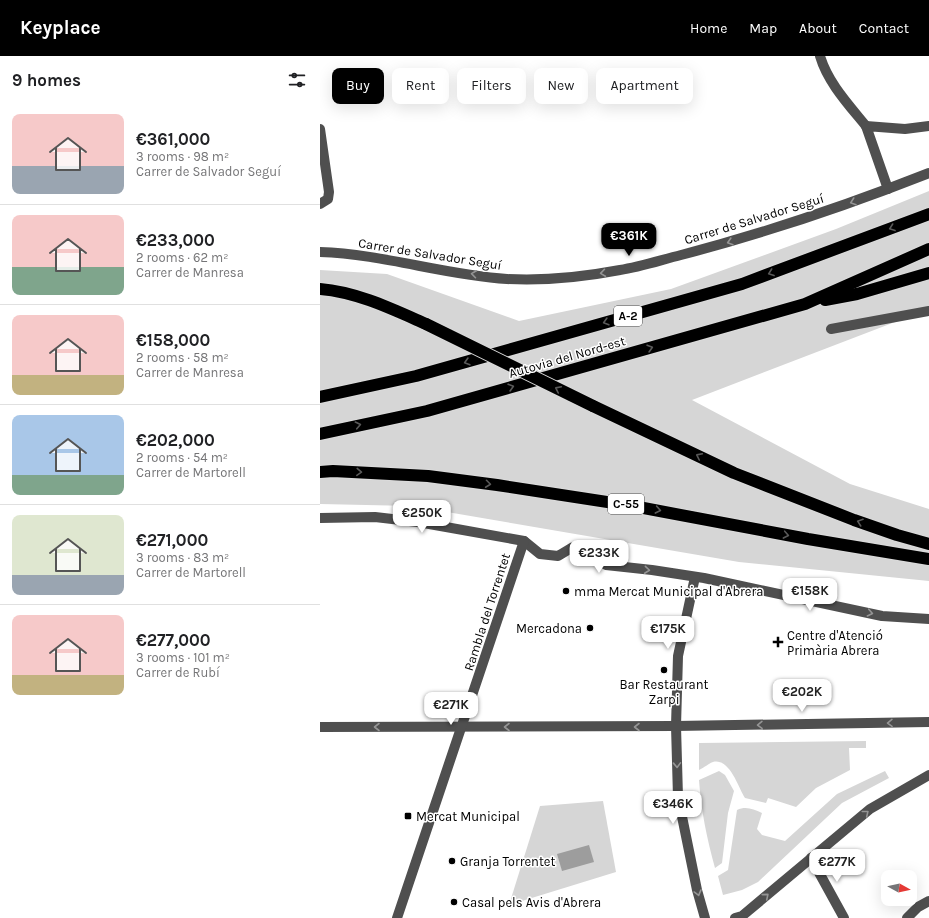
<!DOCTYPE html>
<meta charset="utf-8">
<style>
:root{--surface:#fff;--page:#f2f2f2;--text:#202124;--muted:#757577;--line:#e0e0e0;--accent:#000}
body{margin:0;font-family:Karla,sans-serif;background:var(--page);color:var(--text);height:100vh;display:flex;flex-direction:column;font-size:15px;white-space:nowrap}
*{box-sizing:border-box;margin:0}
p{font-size:13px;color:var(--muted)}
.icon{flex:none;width:22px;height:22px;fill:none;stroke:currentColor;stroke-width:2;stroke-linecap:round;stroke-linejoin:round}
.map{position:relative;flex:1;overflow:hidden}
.side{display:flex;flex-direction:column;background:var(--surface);width:320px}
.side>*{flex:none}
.guide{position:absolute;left:12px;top:12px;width:380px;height:36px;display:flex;gap:8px}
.needle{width:26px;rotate:98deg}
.fabs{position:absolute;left:561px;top:814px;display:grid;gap:8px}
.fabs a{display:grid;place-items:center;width:36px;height:36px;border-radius:8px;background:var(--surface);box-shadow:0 4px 16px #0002;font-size:20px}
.price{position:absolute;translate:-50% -34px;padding:0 9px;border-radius:8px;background:#fff;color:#222;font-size:13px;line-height:26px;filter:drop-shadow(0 1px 2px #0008)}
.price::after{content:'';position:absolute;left:50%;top:24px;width:12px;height:9px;margin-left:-6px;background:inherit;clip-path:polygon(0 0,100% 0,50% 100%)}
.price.active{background:var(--accent);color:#fff}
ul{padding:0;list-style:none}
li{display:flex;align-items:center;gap:12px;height:100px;padding:0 12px}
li+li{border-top:1px solid var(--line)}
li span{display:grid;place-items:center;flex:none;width:112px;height:80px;border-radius:8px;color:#555}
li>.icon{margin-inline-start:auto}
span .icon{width:48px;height:48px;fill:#fffc;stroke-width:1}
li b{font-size:17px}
h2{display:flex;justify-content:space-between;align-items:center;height:48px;padding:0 12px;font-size:17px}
.chip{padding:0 14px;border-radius:8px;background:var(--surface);box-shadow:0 4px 16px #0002;font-size:14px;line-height:36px}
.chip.active{background:var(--accent);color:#fff}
header{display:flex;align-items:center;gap:24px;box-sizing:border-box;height:56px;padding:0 20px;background:var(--accent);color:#fff}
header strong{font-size:19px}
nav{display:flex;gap:22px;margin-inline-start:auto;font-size:14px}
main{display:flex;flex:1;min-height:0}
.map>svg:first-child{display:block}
</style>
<header>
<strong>Keyplace</strong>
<nav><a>Home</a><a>Map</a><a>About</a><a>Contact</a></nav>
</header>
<main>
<section class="side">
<h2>9 homes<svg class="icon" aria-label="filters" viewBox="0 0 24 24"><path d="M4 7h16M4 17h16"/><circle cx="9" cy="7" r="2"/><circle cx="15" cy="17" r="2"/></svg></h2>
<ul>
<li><span style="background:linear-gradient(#f6c9c9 65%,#9aa5b1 0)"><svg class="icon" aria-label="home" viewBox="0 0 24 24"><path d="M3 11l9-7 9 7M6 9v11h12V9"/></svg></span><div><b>€361,000</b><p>3 rooms · 98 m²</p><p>Carrer de Salvador Seguí</p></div></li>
<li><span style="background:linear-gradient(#f6c9c9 65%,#7fa58c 0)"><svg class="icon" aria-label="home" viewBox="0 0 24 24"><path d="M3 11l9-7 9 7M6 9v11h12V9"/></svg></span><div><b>€233,000</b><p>2 rooms · 62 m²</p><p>Carrer de Manresa</p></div></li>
<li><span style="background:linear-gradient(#f6c9c9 75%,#c2b280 0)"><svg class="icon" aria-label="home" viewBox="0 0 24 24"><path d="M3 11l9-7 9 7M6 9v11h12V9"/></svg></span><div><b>€158,000</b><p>2 rooms · 58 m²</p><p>Carrer de Manresa</p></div></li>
<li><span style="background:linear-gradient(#a9c7e8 75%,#7fa58c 0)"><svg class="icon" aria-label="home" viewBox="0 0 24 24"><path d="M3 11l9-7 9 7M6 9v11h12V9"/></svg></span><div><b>€202,000</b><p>2 rooms · 54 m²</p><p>Carrer de Martorell</p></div></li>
<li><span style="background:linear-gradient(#dfe7d0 75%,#9aa5b1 0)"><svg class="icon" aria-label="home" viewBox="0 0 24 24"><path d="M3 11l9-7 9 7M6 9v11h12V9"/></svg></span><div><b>€271,000</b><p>3 rooms · 83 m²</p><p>Carrer de Martorell</p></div></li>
<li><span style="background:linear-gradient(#f6c9c9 75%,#c2b280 0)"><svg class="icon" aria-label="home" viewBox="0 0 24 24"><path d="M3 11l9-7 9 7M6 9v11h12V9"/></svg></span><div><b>€277,000</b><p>3 rooms · 101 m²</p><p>Carrer de Rubí</p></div></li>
</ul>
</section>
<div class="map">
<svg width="609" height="862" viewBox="0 0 609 862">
<rect width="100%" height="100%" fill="#fff"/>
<g fill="#d6d6d6">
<path d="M609,135V253L372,344L530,428L609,453V525L419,506L92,450L0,448V214L67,218L199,265L351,233L516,173Z"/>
<path d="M546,685V692H529L530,714L496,732L476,751L448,742L446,747L425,742C418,731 410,702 393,706C389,707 384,712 379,714V687Z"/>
<path d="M399,715L405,719L414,735L408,757L402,807L395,812C387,783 381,754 379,724Z"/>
<path d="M565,715L569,722L522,747L438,826L422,834L403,839L398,820L408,814L417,754C426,750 433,753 442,757L437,773L442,779L465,785L517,738Z"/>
<path d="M283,745L296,816L189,849L220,750Z"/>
</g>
<path fill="#9d9d9d" d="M269,789L274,806L242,815L237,798Z"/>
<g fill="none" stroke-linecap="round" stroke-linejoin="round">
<g stroke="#dbdbdb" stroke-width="14">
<g id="highway">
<path d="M0,233C37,236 72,253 106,268"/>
<path d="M505,244L537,238L609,217"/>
<path d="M0,341L96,320L422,228L609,158"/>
<path d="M273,350L414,417L534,464L577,479L609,488"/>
<path d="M0,378L107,355L485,248L609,193"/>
<path d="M0,416L13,415L108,420L177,429L313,450L488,483L609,503"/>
</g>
</g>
<g stroke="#4f4f4f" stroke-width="10">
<path d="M500,0C508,27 529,49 546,70"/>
<path d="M0,73L9,136L8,143L0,148"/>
<path d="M568,133L546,70L585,73L609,70"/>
<path d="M0,196C63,198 124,219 187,223C224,225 263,221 300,214C320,211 341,204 361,199C445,177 528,149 609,117"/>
<path d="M511,273L609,255"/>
<path d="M0,462L55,461L98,466L204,485L220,498L238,500L253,491L268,493L286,509L332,514L384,522L562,560L609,563"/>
<path d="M375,521L358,600L356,670L358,741L377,834L385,862"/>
<path d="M0,671L356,670L609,666"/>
<path d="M491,802L524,862"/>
<path d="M77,862L204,485"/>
<path d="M415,862L422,860L550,753L609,719"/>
<path d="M587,862L598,851L609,845"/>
</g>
<use href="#highway" stroke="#000" stroke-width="12"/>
<g stroke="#dbdbdb" stroke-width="14" stroke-linecap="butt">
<path id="highway-bridge" d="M106,268L273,350"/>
</g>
<use href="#highway-bridge" stroke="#000" stroke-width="12"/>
</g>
<defs><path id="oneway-chevron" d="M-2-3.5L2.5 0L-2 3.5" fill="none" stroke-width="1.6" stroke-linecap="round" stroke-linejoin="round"/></defs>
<g stroke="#959595">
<use href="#oneway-chevron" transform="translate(533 146) rotate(161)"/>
<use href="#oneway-chevron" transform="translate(410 186) rotate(163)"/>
<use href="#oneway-chevron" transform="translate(283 217) rotate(172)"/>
<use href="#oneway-chevron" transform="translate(154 218) rotate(-172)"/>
<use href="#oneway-chevron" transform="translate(327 514) rotate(6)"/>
<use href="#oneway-chevron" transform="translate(550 557) rotate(12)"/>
<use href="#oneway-chevron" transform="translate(570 667) rotate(179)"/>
<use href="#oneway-chevron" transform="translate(440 669) rotate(179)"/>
<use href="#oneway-chevron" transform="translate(57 671) rotate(-180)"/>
<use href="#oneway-chevron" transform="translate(187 671) rotate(180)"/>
<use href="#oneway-chevron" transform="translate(317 671) rotate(180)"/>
<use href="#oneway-chevron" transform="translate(357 709) rotate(88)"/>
<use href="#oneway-chevron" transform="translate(546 757) rotate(-39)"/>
<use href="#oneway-chevron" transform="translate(378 837) rotate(75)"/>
<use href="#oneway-chevron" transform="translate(446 840) rotate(-40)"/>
</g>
<g stroke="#595959">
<use href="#oneway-chevron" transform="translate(572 172) rotate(160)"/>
<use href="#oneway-chevron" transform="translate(451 217) rotate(160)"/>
<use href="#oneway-chevron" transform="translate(286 266) rotate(164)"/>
<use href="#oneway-chevron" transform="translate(330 292) rotate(-16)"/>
<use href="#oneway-chevron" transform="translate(147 306) rotate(164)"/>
<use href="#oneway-chevron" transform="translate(191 331) rotate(-16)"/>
<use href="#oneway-chevron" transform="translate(238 333) rotate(-154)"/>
<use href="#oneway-chevron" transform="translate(38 369) rotate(-12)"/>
<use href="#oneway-chevron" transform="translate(379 400) rotate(-154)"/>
<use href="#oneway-chevron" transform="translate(39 416) rotate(3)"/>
<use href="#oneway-chevron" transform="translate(168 428) rotate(7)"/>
<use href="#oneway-chevron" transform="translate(338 454) rotate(11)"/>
<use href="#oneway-chevron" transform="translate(540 466) rotate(-161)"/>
<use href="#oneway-chevron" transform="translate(466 479) rotate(11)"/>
</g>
<g fill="#000" stroke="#fff" stroke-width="1.5">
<circle cx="246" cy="535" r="4"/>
<circle cx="270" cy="572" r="4"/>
<path d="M456 580h4v4h4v4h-4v4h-4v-4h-4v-4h4z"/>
<circle cx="344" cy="614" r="4"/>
<rect x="84" y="756" width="8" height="8" rx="2"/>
<circle cx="132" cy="805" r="4"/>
<circle cx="134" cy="846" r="4"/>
</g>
<g text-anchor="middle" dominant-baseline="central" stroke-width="3" stroke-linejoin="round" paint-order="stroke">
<g fill="#fff" stroke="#4c4c4c" stroke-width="1">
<rect x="294" y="250" width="28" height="20" rx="3"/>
<rect x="288" y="438" width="36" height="20" rx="3"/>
</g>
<g font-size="12" font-weight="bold" fill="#000">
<text x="308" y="260">A-2</text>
<text x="306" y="448">C-55</text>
</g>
<g font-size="13" fill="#000" stroke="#fff">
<text transform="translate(434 163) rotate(-17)">Carrer de Salvador Seguí</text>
<text transform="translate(110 198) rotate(9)">Carrer de Salvador Seguí</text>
<text transform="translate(247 301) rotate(-16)">Autovia del Nord-est</text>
<text transform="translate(167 556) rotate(-72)">Rambla del Torrentet</text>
</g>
<g font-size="13" fill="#000" stroke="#fff" text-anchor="start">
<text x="254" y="535">mma Mercat Municipal d'Abrera</text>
<text x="262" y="572" text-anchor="end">Mercadona</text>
<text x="467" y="579">Centre d'Atenció<tspan x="467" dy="15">Primària Abrera</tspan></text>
<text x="344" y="628" text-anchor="middle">Bar Restaurant<tspan x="344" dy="15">Zarpi</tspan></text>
<text x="96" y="760">Mercat Municipal</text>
<text x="140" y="805">Granja Torrentet</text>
<text x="142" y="846">Casal pels Avis d'Abrera</text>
</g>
</g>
</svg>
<div class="fabs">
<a><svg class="needle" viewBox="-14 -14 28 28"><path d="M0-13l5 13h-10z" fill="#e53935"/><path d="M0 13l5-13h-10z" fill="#757577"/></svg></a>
</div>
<b class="price active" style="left:309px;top:201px">€361K</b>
<b class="price" style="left:102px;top:478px">€250K</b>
<b class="price" style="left:279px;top:518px">€233K</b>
<b class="price" style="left:490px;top:556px">€158K</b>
<b class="price" style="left:348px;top:594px">€175K</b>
<b class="price" style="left:482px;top:657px">€202K</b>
<b class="price" style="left:131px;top:670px">€271K</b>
<b class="price" style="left:353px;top:769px">€346K</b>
<b class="price" style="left:517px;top:827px">€277K</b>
<div class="guide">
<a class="chip active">Buy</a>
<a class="chip">Rent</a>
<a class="chip">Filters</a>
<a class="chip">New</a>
<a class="chip">Apartment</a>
</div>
</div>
</main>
